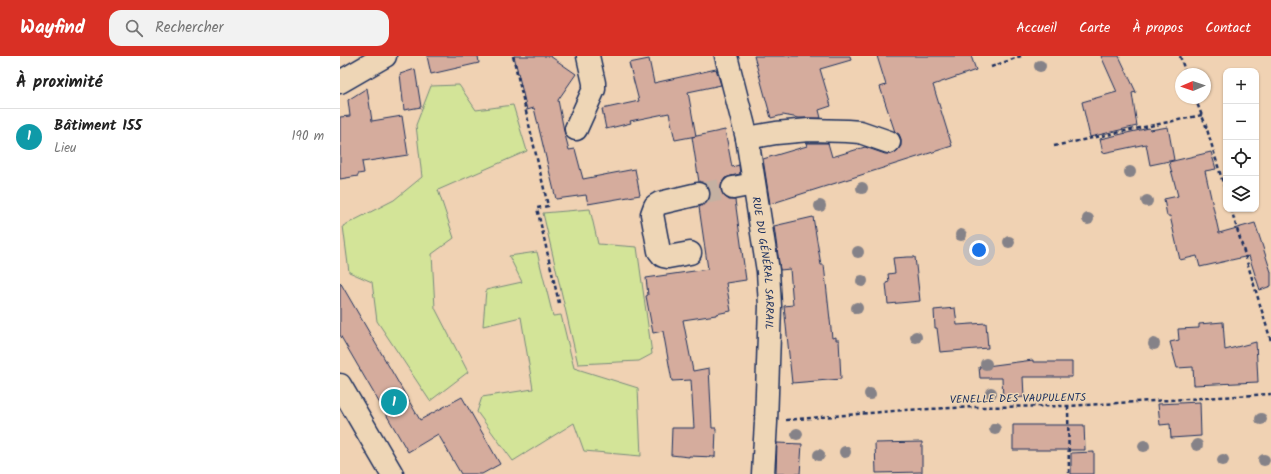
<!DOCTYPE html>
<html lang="fr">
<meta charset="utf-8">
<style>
:root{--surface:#fff;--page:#f2f2f2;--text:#222;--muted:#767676;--line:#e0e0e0;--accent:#d93025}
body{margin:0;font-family:Kalam,sans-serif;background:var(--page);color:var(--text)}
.controls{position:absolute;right:12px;top:12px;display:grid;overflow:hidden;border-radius:8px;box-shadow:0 1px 3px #0004}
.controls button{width:36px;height:36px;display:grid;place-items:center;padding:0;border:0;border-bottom:1px solid var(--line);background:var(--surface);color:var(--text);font:20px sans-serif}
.compass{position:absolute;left:835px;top:12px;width:36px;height:36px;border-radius:50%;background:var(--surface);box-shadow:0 1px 3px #0004;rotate:268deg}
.you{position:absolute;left:639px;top:194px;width:14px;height:14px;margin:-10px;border:3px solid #fff;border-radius:50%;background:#1a73e8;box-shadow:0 0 0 6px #1a73e833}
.badge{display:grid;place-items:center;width:26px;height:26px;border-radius:50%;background:var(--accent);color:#fff;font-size:13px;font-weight:700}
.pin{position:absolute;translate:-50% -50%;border:2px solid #fff;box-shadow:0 1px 4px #0006}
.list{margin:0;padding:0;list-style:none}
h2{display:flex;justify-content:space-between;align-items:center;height:52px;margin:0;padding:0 16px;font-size:17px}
h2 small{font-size:13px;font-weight:400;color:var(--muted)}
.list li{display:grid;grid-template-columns:26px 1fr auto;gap:12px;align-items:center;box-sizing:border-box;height:56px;padding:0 16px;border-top:1px solid var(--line)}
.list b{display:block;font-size:15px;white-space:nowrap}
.list p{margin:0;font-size:13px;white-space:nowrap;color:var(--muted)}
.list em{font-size:13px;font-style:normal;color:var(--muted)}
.icon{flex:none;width:22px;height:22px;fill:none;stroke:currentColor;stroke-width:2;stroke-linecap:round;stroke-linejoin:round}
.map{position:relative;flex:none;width:931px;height:418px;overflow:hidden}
header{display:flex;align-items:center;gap:24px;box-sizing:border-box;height:56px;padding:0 20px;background:var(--accent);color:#fff}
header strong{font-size:19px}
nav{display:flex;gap:22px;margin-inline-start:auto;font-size:14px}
.search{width:280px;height:36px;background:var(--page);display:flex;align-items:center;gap:10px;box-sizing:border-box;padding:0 14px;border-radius:12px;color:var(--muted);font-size:15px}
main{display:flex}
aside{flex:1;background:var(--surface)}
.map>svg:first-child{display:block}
</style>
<header>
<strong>Wayfind</strong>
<div class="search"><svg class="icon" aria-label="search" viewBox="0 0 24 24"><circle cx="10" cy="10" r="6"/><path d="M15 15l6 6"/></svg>Rechercher</div>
<nav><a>Accueil</a><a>Carte</a><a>À propos</a><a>Contact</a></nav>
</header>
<main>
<aside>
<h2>À proximité<small></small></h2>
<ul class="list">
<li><span class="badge" style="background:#0f9aa8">1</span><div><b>Bâtiment 155</b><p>Lieu</p></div><em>190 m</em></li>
</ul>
</aside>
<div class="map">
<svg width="931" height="418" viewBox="0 0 931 418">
<rect width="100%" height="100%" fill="#f0d2b3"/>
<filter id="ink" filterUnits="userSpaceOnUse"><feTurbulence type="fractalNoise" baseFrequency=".025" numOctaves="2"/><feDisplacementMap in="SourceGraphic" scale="8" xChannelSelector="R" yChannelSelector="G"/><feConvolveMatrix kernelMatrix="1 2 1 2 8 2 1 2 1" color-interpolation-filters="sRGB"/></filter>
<g filter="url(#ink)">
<path fill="#d3e498" stroke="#778a7b" d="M119 29 136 54 173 49 187 95 98 134 114 182 92 198 95 252 128 316 90 345 37 265 32 226 9 216 3 170 54 144 82 121 76 69 91 30Z
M250 153 258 188 297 191 312 298 299 305 238 308 203 157Z
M197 196 213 260 221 259 234 312 298 332 301 400 244 395 234 367 173 405 137 356 142 341 193 333 181 261 143 270 146 234 182 226 169 200Z"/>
<path fill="#d5ac9d" stroke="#1b2f5e" d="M87 0H138L139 7 91 18Z
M174 0H210L236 18 218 44 224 75 229 94 235 93 243 123 295 113 300 139 248 148 246 139 216 143 194 52 187 54Z
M414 0H510L511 4 480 13 491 50 479 54 481 62H459L443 59 431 62Z
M537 0H631L636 14 593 29 612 90 430 148 423 103 467 90 466 87H488L492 101 525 91 545 98H552L557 95 561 90V83L559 78 555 76 540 31 546 29Z
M761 0H779L796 36 792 37 797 70 750 81 742 46 777 36Z
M309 3 314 27 376 13 381 29 348 36 356 80 335 84 329 57 290 65 291 67 266 73 262 53 299 45 289 7Z
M75 13 81 51 64 54 60 18Z
M27 32 32 65 62 60 68 99 22 106 24 117 18 118V120L0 123V61L10 60 8 44Z
M828 71 834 104 810 109 806 88 763 97 760 83 809 72 810 74Z
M385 74 392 111 399 109 400 118 391 120 385 122 381 128V134L384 140 389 144H395L406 224 386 227 391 255 376 258V259L343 264 353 315 369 312 372 372H376L375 401 349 400V401L331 399 332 372H354L351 324 332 325 323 275 313 277 306 240 308 239 306 222 368 213 359 151 367 147 370 141V136L367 129 362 126H359L352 81Z
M871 96 876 113 865 115 879 177 915 167 931 216V230L920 234 909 200 860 211 857 200 840 204 830 160H827L824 143 838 140 829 106Z
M473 161 481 209H484L492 282 496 281V284H499L501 323 452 327 444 250 453 249 450 213 440 214 434 170Z
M568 201H575L580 245 548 248 546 227 549 226 548 218 555 217 553 202Z
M0 226 80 364 122 341 160 408 142 418H121L98 378 68 396 0 279Z
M615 252 617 269 646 267 648 292 600 296 597 272H595L594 254Z
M883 266 885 294 916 286 918 326 854 329 853 311 837 312 830 286 839 284 838 273 859 272V268Z
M693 304V306H732V321H683L684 341 663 343 662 322H640L639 311Z
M860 346 861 380 831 382 830 368 820 369 818 348Z
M673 369H744L745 394H673Z
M582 386V416L536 417 535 387Z
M437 387 462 388 460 418H436Z
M754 396V418H731V397Z"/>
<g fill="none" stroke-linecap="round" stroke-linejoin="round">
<path stroke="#c5b1a2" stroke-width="22" stroke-dasharray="22 11" stroke-linecap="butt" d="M358 138 393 132"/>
<g stroke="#1b2f5e" stroke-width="25">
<g id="minor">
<path id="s1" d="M386 0 407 82 428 215 430 250 426 366 423 418"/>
<path d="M0 26 45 0"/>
<path d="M236 73 254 33V27L248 0"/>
<path d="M407 82 436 77 469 74 507 75 520 76 549 86"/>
<path d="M393 132 414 128"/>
<path d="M350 197 328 201 323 200 319 195 312 158 315 150 320 147 358 138"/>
<path d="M0 329 52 418"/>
</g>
</g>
<path stroke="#1b2f5e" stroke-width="2.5" stroke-dasharray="4 3" stroke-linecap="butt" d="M173 0 208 150 197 152 219 247
M840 0 846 18
M651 11 681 0
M855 42 866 70 886 137
M714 90 862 59
M891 153 931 285
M728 350 729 418
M446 364 565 354 636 351 728 350 931 338"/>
<use href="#minor" stroke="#eed6b6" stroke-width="22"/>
</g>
<g fill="#858288">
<circle cx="700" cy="10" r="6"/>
<circle cx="790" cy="116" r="6"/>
<circle cx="522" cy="132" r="6"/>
<circle cx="807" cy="145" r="6"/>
<circle cx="480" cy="150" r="6"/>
<circle cx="748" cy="163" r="6"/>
<circle cx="621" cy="179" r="6"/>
<circle cx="669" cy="186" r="6"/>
<circle cx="518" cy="196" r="6"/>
<circle cx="522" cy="225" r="6"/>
<circle cx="517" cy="252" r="6"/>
<circle cx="576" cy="281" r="6"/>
<circle cx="814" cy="288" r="6"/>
<circle cx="646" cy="308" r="6"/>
<circle cx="651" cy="337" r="6"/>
<circle cx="530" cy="338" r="6"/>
<circle cx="921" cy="363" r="6"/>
<circle cx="655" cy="373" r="6"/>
<circle cx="457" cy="378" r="6"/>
<circle cx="857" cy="389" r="6"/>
<circle cx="804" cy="390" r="6"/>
<circle cx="505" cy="396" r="6"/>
<circle cx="479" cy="399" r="6"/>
<circle cx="883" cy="404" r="6"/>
<circle cx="924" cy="404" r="6"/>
</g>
</g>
<g text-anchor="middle" stroke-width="3" stroke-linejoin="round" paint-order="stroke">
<g font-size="11" fill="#1b2f5e" stroke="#eed6b6">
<text dy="4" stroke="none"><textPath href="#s1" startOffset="211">RUE DU GÉNÉRAL SARRAIL</textPath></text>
<text transform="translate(678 342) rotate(-1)" y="4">VENELLE DES VAUPULENTS</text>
</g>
</g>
</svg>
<div class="controls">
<button>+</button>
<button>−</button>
<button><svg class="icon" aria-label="locate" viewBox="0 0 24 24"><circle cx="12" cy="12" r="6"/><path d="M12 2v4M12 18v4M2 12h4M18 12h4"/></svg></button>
<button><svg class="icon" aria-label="layers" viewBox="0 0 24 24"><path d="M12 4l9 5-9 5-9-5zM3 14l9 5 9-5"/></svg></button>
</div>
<svg class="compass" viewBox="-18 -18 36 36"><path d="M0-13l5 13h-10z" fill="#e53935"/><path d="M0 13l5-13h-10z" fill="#767676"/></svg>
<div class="you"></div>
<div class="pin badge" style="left:54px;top:346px;background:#0f9aa8">1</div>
</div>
</main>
